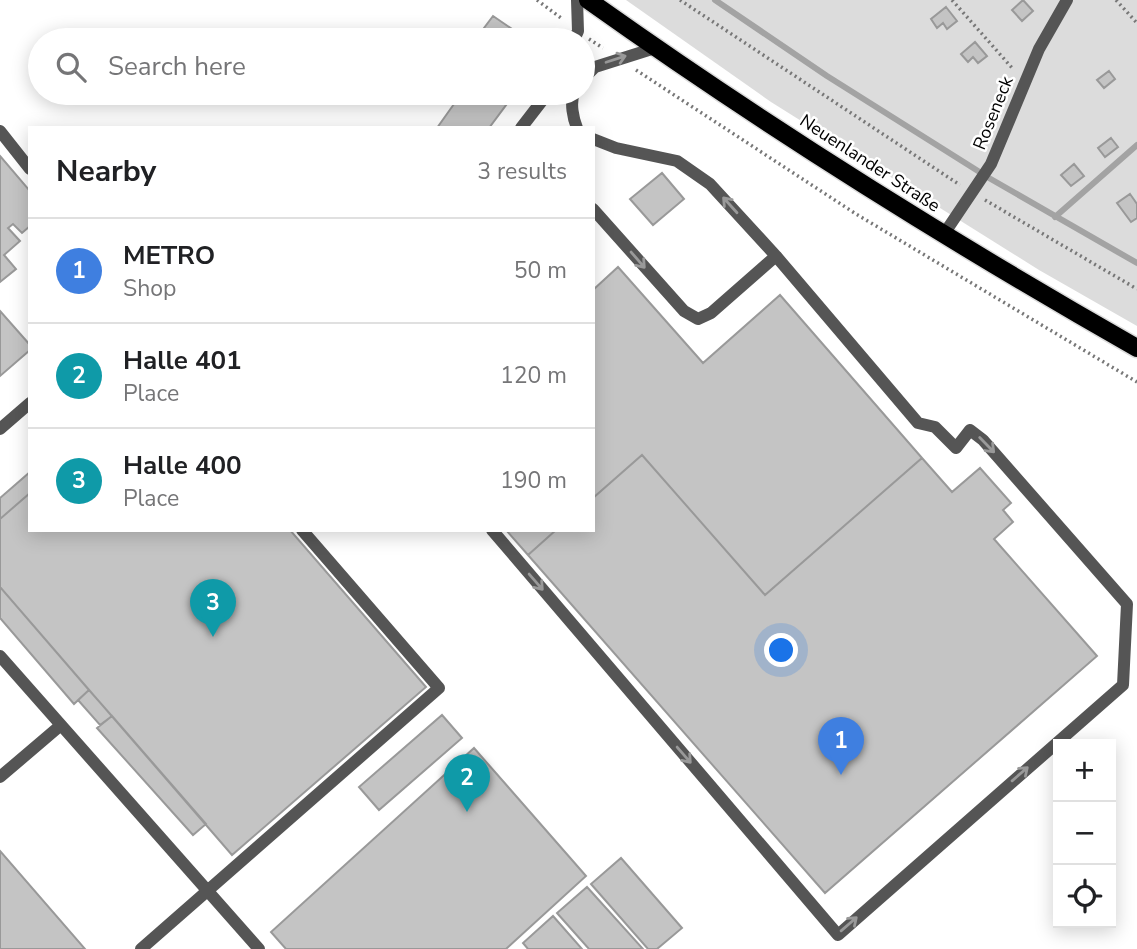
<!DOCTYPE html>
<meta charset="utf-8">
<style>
:root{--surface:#fff;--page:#f2f2f2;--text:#202124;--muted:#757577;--line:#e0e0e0;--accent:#1a73e8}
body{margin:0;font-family:"Nunito Sans",sans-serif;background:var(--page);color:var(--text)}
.controls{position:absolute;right:21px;bottom:21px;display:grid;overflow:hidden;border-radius:0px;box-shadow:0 4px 18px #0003}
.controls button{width:63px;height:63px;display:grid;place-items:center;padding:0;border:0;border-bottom:2px solid var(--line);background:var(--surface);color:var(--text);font:35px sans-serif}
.you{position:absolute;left:782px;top:651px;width:24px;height:24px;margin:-18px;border:5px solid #fff;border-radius:50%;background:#1a73e8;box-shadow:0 0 0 10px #1a73e833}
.badge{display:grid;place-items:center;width:46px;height:46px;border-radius:50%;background:var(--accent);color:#fff;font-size:23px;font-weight:700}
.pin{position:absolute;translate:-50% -58px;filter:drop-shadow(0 2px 4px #0008)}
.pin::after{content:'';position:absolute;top:37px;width:24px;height:21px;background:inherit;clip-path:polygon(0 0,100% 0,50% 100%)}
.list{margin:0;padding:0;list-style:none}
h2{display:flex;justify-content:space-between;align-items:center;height:91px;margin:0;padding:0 28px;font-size:30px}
h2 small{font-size:23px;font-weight:400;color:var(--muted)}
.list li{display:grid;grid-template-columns:46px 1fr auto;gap:21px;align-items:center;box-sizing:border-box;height:105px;padding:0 28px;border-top:2px solid var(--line)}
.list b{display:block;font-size:26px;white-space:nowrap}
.list p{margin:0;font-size:23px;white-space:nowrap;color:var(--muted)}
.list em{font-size:23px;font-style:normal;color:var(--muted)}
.icon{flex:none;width:38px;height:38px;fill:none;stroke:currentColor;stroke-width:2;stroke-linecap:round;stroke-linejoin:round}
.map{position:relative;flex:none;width:1137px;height:949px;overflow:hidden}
.search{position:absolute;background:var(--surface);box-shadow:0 4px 18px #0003;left:28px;top:28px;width:567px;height:77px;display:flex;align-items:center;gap:18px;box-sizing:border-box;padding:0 24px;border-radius:38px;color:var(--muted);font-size:26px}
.panel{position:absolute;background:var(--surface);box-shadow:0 4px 18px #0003;left:28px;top:126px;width:567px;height:406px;border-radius:0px}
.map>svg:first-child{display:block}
</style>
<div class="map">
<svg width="1137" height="949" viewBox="0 0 1137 949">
<rect width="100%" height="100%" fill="#fff"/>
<path fill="#dcdcdc" d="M626 0H1137V326L1039 270 771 102Z"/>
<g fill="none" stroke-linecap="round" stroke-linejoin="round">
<path stroke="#a3a3a3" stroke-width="6" d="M715 0 827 76 978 171
M989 178 1137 263
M1055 217 1137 145"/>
</g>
<path fill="#c4c4c4" stroke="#999" stroke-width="2" d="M1023 0 1033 11 1022 21 1012 10Z
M946 7 957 21 947 29 943 23 937 28 931 19Z
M493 16 528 40H475Z
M975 42 987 56 978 63 973 57 968 62 961 54Z
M1109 71 1115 79 1104 88 1097 80Z
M442 93H515L489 128H437L454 104Z
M1111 138 1118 147 1105 157 1098 148Z
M0 156 30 191V226L22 233 13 224 8 228 20 241 4 255 16 269 0 282Z
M1074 164 1084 176 1071 186 1061 175Z
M662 173 684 199 653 225 630 199Z
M1130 194 1137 204V218L1131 222 1117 203Z
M618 267 703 363 780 295 922 458 765 595 642 455 593 498V290Z
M0 311 30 345V350L0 376Z
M642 455 765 595 922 458 952 492 980 468 1011 503 1003 510 1013 522 994 539 1097 656 825 893 528 555 556 530H593V498Z
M30 472V493L0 519V498Z
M30 493V530H290L426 687 232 855 0 587V519Z
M506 530H556L528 555Z
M0 587 89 690 74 704 0 618Z
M89 690 112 716 100 725 78 700Z
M442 715 462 738 379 810 359 787Z
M112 716 206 824 193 835 97 728Z
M474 748 586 876 506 949H286L271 932Z
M0 851 85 949H0Z
M621 858 682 928 657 949H648L591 884Z
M587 887 643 949H589L557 913Z
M553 916 582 949H528L523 943Z"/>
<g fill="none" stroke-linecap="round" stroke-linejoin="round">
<g stroke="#dbdbdb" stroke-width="21">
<path id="primary" d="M588 0C765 126 949 241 1137 348"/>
</g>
<path stroke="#777" stroke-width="3.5" stroke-dasharray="2 3.5" stroke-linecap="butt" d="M537 0 561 18
M680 0 960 185
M952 0 1013 69
M1116 0 1137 23
M589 39 603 48
M636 70 856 214 1137 382
M985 200 1137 289"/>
<path stroke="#555" stroke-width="12" d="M574 40 578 31 577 0
M583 79 595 67 655 48
M574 93C570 103 573 118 577 128
M521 128 548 93
M0 131 30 169
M593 209 684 311 698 319 711 313 776 256
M944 234 991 164 1039 49 1067 0
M0 429 30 403
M492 530 838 935 1123 685 1127 604 983 440 970 430 956 448 935 427 918 423 776 256 710 184 677 161 616 148 593 139
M0 656 259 949
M0 777 61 725
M141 949 439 688 302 530"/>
<use href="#primary" stroke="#000" stroke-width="18"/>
</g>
<defs><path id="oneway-shaft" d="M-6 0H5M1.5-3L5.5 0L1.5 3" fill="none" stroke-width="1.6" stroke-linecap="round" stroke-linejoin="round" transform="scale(1.75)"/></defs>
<g stroke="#999">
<use href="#oneway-shaft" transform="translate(616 59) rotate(-18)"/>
<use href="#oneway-shaft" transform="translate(730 205) rotate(-132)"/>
<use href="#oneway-shaft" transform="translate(638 260) rotate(49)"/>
<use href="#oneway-shaft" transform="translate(987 445) rotate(46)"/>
<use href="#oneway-shaft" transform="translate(536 582) rotate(49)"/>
<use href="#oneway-shaft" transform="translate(684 755) rotate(49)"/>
<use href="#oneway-shaft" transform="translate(1020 774) rotate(-41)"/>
<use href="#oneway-shaft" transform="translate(849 924) rotate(-41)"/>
</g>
<g text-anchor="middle" stroke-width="5" stroke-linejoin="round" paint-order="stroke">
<g font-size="18" fill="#000" stroke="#fff">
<text transform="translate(993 113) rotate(-68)" y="6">Roseneck</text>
<text transform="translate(870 163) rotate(33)" y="6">Neuenlander Straße</text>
</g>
</g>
</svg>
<div class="controls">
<button>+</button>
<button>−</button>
<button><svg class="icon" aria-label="locate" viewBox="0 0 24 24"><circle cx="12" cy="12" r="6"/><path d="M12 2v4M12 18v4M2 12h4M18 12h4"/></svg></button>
</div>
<div class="you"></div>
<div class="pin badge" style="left:841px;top:775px;background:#3f7fe0">1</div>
<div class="pin badge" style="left:467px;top:812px;background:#0f9aa8">2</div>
<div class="pin badge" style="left:213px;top:637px;background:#0f9aa8">3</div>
<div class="search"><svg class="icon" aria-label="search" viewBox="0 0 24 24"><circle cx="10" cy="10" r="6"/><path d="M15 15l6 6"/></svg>Search here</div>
<section class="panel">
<h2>Nearby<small>3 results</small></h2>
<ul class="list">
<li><span class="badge" style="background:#3f7fe0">1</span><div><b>METRO</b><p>Shop</p></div><em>50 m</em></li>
<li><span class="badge" style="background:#0f9aa8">2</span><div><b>Halle 401</b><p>Place</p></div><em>120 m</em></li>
<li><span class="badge" style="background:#0f9aa8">3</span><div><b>Halle 400</b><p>Place</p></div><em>190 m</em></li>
</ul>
</section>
</div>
